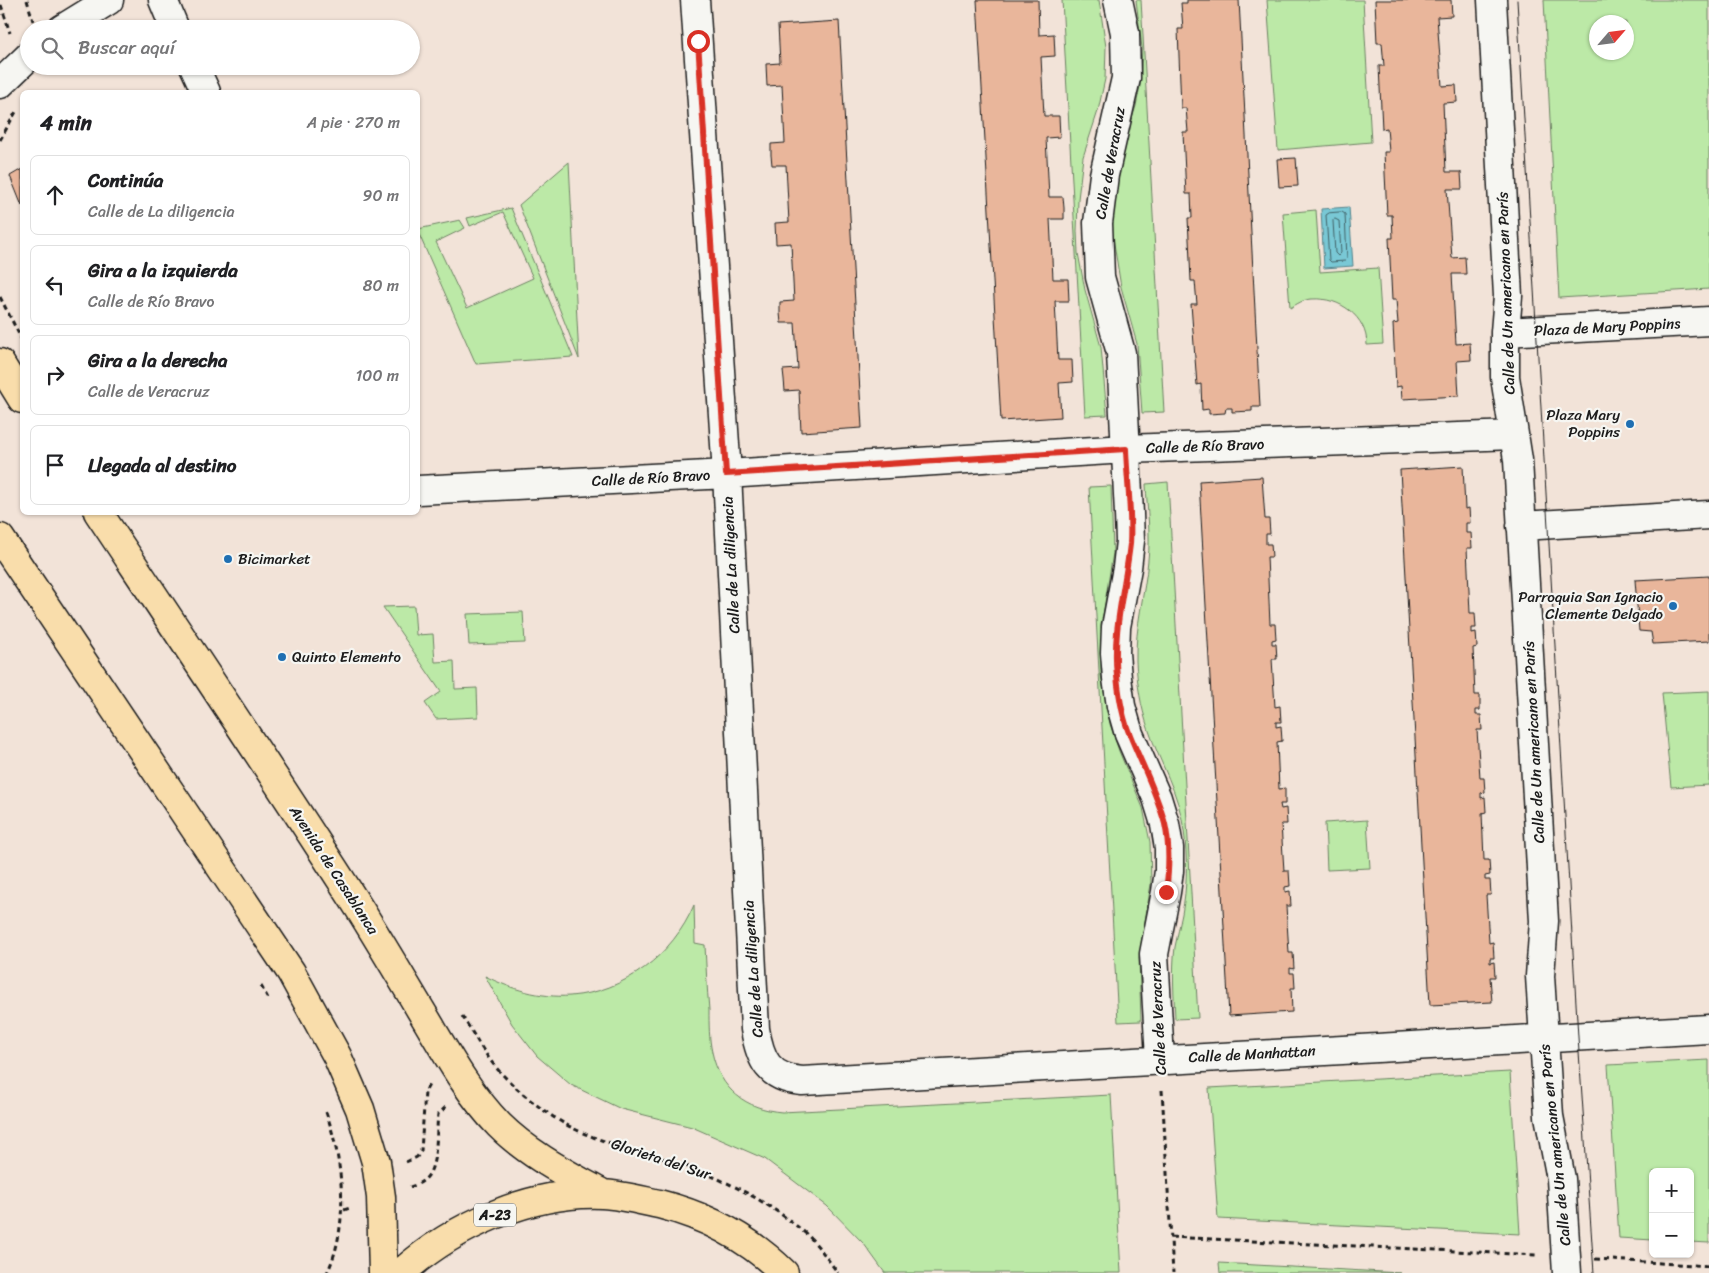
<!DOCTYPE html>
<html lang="es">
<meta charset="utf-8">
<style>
:root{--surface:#fff;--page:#f2f2f2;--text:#202124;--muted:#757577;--line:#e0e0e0}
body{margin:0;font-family:Sriracha,sans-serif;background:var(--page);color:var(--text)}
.controls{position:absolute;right:15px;bottom:15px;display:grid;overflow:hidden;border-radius:8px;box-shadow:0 1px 4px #0004}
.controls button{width:45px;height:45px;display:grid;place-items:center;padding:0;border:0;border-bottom:1px solid var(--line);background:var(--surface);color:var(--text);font:25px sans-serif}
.compass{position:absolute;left:1589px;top:15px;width:45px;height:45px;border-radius:50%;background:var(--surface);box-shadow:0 1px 4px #0004;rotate:62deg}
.stop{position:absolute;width:15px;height:15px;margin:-11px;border:4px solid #d93025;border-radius:50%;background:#fff}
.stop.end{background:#d93025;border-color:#fff;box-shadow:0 1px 5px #0008}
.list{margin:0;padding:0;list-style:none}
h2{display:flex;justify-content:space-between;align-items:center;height:65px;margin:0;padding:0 20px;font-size:21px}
h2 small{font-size:16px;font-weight:400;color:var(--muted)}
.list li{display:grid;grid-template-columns:32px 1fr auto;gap:15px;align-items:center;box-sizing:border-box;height:80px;margin:0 10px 10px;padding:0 10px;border:1px solid var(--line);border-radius:8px}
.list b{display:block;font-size:19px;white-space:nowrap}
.list p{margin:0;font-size:16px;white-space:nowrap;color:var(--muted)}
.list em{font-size:16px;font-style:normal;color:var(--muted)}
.icon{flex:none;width:28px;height:28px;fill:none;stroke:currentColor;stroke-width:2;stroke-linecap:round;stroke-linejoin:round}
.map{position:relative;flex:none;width:1709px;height:1273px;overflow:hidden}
.search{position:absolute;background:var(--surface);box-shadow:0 1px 4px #0004;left:20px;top:20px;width:400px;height:55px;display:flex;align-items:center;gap:12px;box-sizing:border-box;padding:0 18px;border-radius:28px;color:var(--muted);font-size:19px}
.panel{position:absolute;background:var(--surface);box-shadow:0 1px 4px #0004;left:20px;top:90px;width:400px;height:425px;border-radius:8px}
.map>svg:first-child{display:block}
</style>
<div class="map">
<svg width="1709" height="1273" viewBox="0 0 1709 1273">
<rect width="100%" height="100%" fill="#f2e3d8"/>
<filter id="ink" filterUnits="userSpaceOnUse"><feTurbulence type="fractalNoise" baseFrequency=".02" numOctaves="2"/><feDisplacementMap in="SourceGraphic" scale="10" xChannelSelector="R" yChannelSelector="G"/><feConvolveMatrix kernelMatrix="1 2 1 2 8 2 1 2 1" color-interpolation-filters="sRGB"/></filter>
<g filter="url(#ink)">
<path fill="#bce9a7" stroke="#6c8262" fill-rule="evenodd" d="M1062 0H1099L1106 47 1105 79 1098 111 1083 157 1078 199 1077 231 1078 253 1085 290 1101 347 1107 415 1085 416Z
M1136 0H1141L1164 412 1142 413 1137 344 1121 287 1112 231 1113 196 1123 147 1136 106 1140 86 1142 48Z
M1267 0H1363L1371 142 1278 150Z
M1544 0H1709V289L1559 298ZM1596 22H1626V52H1596Z
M569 162 579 359 519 205Z
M511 208 573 357 476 364 418 232V229L460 220 465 228 436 242 467 308 533 278 503 212 470 226 467 218Z
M1316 210 1320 272 1378 268 1383 344 1367 345C1367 317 1340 297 1312 299 1304 299 1297 304 1290 308L1283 213Z
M1168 482 1198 1018 1175 1019C1174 995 1172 971 1175 947 1177 936 1180 925 1182 914 1187 887 1188 859 1184 831 1179 792 1160 764 1148 728 1141 707 1137 684 1136 661 1135 626 1145 594 1148 560 1151 535 1147 509 1146 484Z
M1111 486 1113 553 1102 621 1101 675 1110 724 1119 751 1143 808 1150 842 1151 884 1139 958 1141 1021 1118 1022 1089 487Z
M414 606 416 635 433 634 435 662 454 661 455 689 477 688 478 717 436 719 425 703 441 692 383 607Z
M523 612 525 643 469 645 467 614Z
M1709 691V785L1671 787 1662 693Z
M1367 820 1370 868 1327 870 1325 823Z
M694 905 695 943 705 945C706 966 707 988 709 1010 709 1024 709 1039 712 1052 720 1090 746 1109 782 1112L1111 1095 1121 1273H885L864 1244 827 1206 765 1159 692 1127 621 1109 571 1085 537 1056 512 1024 485 976C511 989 540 998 570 996 624 992 673 955 694 905Z
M1709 1060V1243L1690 1242V1172H1653V1240L1619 1238 1608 1065Z
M1510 1072 1520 1234 1218 1219 1209 1088Z
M1219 1263 1401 1273H1220Z"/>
<path fill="#79c8d5" stroke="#54838b" d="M1349 207 1353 266 1324 268 1321 209Z"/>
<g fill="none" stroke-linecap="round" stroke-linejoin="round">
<path stroke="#416166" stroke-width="1" d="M1342 212 1345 214 1347 259 1345 261 1331 262 1329 260 1326 215 1329 213Z
M1335 219 1339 221 1341 253 1338 256 1335 253 1333 221Z"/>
</g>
<path fill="#e9b69b" stroke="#1c1c1c" d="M977 0H1038L1039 35 1054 34 1055 56 1041 57 1044 116H1059L1060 137 1046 138 1049 197H1063L1064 208V219H1050L1053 279H1068L1069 301H1055L1058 360H1072L1073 382 1059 383 1061 417 1001 421Z
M1187 0H1239L1260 407H1252V411L1232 412V408H1226L1225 413 1209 414V409L1202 410 1201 384 1197 385 1191 304H1197L1195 281H1191L1188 218H1192L1191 194H1186L1183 132H1188L1186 108H1181L1178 29H1183L1181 3H1187Z
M1375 0H1451L1452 16 1437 17 1442 86 1456 85 1457 102 1443 103 1446 172H1461L1462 189H1447L1452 258 1465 257 1466 274H1452L1456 344 1470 343 1471 360 1457 361 1459 396 1402 399 1401 386 1396 387 1393 324 1398 323 1396 300H1392L1389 238H1393L1392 215H1387L1384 152H1389L1387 128 1382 129 1379 66H1384L1382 43H1377Z
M839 21 862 428 801 432 799 390 785 391 784 379 783 370 798 369 795 323H781L780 313V302L794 301 791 243 776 244 775 223 789 222 786 165H772L771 155V144L785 143 782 85 767 86 766 64 780 63 778 25Z
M1296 158 1298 186 1279 187 1277 159Z
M22 169V206L10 176Z
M1463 466 1465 509 1469 508 1470 523H1466V533H1471L1472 548H1467L1470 613H1475L1476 628H1472V633L1476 632 1477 647 1473 648 1475 695H1480V710H1476V715H1481L1482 730H1477L1480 778H1484L1485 792 1481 793V798L1485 797 1486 812 1482 813 1484 860H1489L1490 875 1485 876V880H1490L1491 895H1486L1489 943 1493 942 1494 958H1490V963L1494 962 1495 977H1490L1492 1002 1430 1005 1400 470Z
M1262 477 1265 519H1269L1270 534H1266V544H1271L1272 557H1267L1270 624H1275L1276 639 1272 640V644H1276L1277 659H1272L1275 707 1280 706 1281 722H1276V727L1281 726 1282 741 1277 742 1279 789 1285 788V804H1280L1281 809 1286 808 1287 824H1281L1284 871H1289L1290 886 1285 887V892L1290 891 1291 906H1286L1289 953H1293L1294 969 1290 968V973H1294L1295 988H1291L1292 1012 1229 1016 1199 481Z
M1709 576V641L1653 644 1651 632 1639 631 1635 580Z"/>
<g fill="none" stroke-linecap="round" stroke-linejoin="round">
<g stroke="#1c1c1c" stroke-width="31">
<path id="minor" d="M163 0 175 29
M695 0 727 474 755 1029C760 1059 768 1078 802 1081L1709 1029
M1118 0 1125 33 1126 78 1104 175 1098 223 1100 277 1121 353 1129 514 1130 541 1127 568 1116 627 1115 653 1117 678 1121 706 1129 734 1157 798 1165 824 1169 848V871L1166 892 1154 954 1160 1059
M1492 0 1508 296 1505 332V377L1518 460 1544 921 1540 976 1549 1116 1561 1179 1567 1273
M62 29 109 0
M194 66 206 92
M0 84 29 56
M1505 332 1709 321
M418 490 727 474 1126 449 1514 435
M1521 526 1709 515"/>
</g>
<g stroke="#1c1c1c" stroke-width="31">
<path id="major" d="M0 363 22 399
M98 512C186 644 274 775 359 908 382 945 404 982 426 1019 448 1056 469 1094 499 1125 528 1154 567 1174 603 1194
M0 538 291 972 337 1056 360 1109 376 1162 381 1197 383 1273
M401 1273C453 1226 531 1191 602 1194 621 1195 640 1200 659 1204 706 1216 749 1238 784 1273"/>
</g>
<path stroke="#1c1c1c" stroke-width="3" stroke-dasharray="5 4" stroke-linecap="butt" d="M27 0 33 21
M1 5 10 33
M0 140 17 110
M0 297 22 340
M261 986 269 1000
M462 1016C474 1034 485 1056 500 1072 519 1092 541 1110 565 1124 597 1142 633 1149 668 1160 718 1176 764 1198 804 1232 817 1243 828 1260 838 1273
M1162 1090 1173 1273
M326 1112C343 1161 350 1225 327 1273
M406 1162 417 1157 421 1151 425 1092 430 1083
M410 1187C416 1185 423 1182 427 1177 438 1164 436 1131 438 1114L446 1107
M344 1210 350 1208
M1171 1237 1536 1255
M1595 1259 1709 1266"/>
<use href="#minor" stroke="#f6f6f2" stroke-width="28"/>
<use href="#major" stroke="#f9ddab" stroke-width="28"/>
<path stroke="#1c1c1c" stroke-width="1" d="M1517 0 1578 1037 1594 1273"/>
</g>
</g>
<g fill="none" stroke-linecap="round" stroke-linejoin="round" filter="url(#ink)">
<path stroke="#d93025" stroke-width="6" d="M698 41 726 474 1126 449C1127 480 1132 513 1130 544 1125 589 1112 631 1117 676 1119 696 1122 717 1130 735 1142 765 1157 793 1165 824 1170 846 1169 869 1166 892"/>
</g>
<g fill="#1f6fb2" stroke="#f6f6f2" stroke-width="2">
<circle cx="1630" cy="424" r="5"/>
<circle cx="228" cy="559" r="5"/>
<circle cx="1673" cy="606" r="5"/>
<circle cx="282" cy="657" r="5"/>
</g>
<g text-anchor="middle" stroke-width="4.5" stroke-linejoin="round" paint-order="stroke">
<rect fill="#f6f6f2" stroke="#5d5d5c" stroke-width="1" x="474" y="1203.5" width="42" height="23" rx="4"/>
<g font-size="14" font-weight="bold" fill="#1c1c1c">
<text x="495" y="1220">A-23</text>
</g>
<g font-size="15" fill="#1c1c1c" stroke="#f6f6f2">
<text transform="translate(1110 163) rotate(-80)" y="5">Calle de Veracruz</text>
<text transform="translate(1506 293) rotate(-92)" y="5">Calle de Un americano en París</text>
<text transform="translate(1607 327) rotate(-3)" y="5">Plaza de Mary Poppins</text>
<text transform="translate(1205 446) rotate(-2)" y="5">Calle de Río Bravo</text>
<text transform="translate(651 478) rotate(-3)" y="5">Calle de Río Bravo</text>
<text transform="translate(731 565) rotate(-93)" y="5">Calle de La diligencia</text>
<text transform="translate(1534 742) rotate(-93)" y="5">Calle de Un americano en París</text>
<text transform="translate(334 870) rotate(57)" y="5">Avenida de Casablanca</text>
<text transform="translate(753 969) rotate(-94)" y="5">Calle de La diligencia</text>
<text transform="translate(1158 1018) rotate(-93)" y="5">Calle de Veracruz</text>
<text transform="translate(1252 1054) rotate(-3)" y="5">Calle de Manhattan</text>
<text transform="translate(1555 1145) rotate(-96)" y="5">Calle de Un americano en París</text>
<text transform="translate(661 1159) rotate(18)" y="5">Glorieta del Sur</text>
</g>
<g font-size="15" fill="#1c1c1c" stroke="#f6f6f2" text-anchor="end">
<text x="1620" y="420">Plaza Mary<tspan x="1620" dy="17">Poppins</tspan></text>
<text x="238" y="564" text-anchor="start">Bicimarket</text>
<text x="1663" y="602">Parroquia San Ignacio<tspan x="1663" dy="17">Clemente Delgado</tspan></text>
<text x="292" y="662" text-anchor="start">Quinto Elemento</text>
</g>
</g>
</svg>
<div class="controls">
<button>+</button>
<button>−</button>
</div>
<svg class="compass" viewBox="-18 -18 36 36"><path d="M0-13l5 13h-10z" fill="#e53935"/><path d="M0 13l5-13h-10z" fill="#757577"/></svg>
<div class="stop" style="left:698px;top:41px"></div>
<div class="stop end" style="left:1166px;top:892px"></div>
<div class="search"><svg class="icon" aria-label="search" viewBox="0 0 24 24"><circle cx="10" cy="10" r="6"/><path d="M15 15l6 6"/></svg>Buscar aquí</div>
<section class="panel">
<h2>4 min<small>A pie · 270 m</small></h2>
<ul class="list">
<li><svg class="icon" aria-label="ahead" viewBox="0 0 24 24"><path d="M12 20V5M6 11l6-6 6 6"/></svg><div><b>Continúa</b><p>Calle de La diligencia</p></div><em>90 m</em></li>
<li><svg class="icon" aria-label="left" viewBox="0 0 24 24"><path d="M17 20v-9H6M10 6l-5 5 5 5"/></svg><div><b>Gira a la izquierda</b><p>Calle de Río Bravo</p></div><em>80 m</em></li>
<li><svg class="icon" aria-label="right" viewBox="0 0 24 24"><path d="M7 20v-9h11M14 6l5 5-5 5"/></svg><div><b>Gira a la derecha</b><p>Calle de Veracruz</p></div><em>100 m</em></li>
<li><svg class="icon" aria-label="arrive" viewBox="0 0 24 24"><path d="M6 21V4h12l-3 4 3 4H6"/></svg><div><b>Llegada al destino</b></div></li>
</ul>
</section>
</div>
